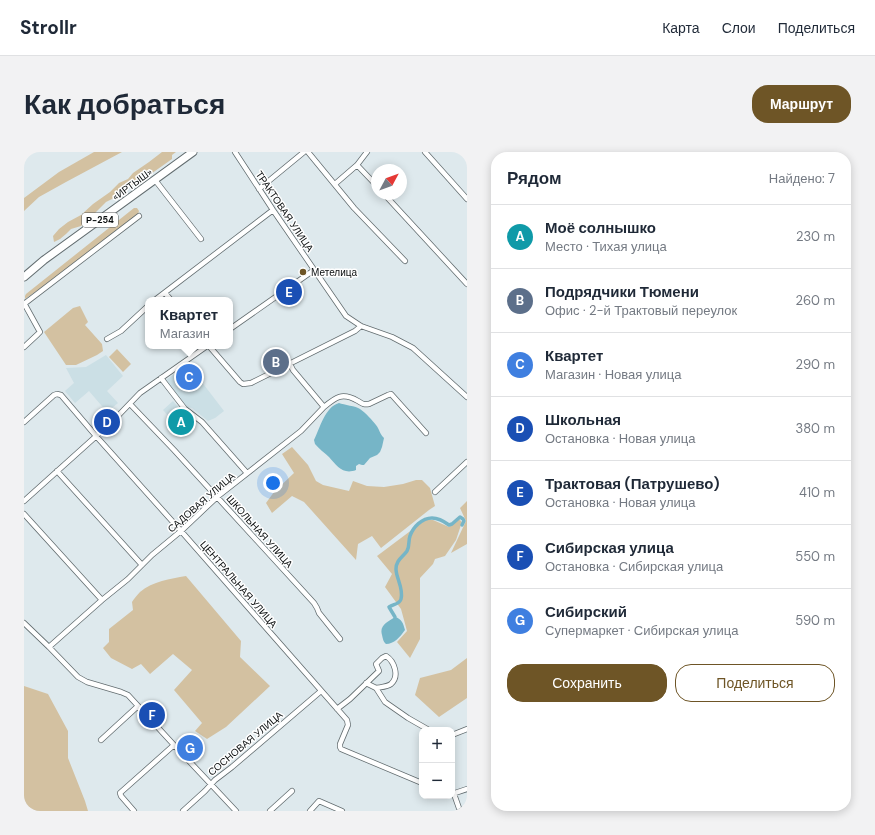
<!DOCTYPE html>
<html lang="ru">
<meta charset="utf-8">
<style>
:root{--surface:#fff;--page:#f2f2f3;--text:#1f2937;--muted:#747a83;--line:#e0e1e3;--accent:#6e5526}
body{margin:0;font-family:"DM Sans",sans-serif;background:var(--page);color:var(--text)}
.controls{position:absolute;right:12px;bottom:12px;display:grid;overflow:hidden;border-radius:8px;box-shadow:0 2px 10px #0003}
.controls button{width:36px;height:36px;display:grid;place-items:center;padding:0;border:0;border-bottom:1px solid var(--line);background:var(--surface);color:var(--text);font:20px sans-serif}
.compass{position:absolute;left:347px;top:12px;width:36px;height:36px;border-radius:50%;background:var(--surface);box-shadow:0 2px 10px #0003;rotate:49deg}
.you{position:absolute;left:249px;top:331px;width:14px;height:14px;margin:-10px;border:3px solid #fff;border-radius:50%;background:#1a73e8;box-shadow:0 0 0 6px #1a73e833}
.badge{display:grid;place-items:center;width:26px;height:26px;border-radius:50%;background:var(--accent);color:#fff;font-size:13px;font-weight:700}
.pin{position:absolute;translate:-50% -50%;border:2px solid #fff;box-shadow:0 1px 4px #0006}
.popup{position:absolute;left:121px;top:145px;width:88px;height:52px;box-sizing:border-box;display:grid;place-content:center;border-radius:8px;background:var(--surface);filter:drop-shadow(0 1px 3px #0005);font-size:13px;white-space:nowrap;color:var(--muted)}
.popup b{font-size:15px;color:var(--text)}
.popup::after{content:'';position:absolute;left:50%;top:100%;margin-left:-8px;border:8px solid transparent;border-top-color:var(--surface)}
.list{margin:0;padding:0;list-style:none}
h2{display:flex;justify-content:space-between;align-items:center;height:52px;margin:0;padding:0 16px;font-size:17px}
h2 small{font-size:13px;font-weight:400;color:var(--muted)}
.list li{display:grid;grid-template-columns:26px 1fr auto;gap:12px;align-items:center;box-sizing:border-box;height:64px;padding:0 16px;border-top:1px solid var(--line)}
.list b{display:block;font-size:15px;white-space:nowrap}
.list p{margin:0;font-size:13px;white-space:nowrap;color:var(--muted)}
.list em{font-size:13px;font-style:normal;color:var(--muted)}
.actions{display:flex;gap:8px;padding:12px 16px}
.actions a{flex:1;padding:9px 0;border:1px solid var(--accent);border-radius:16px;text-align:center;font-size:14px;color:var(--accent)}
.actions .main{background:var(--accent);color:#fff}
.map{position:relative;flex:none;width:443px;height:659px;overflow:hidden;border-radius:16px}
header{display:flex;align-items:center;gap:24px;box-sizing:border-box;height:56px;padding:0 20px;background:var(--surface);border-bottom:1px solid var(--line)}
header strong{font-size:19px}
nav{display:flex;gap:22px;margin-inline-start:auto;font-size:14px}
.intro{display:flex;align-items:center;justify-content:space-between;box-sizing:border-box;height:96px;padding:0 24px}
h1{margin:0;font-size:28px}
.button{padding:10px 18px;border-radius:16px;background:var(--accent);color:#fff;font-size:14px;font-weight:700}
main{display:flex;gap:24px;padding:0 24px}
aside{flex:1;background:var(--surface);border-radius:16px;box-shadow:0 2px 10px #0003}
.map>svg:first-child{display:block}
</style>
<header>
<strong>Strollr</strong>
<nav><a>Карта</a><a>Слои</a><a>Поделиться</a></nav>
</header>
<div class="intro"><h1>Как добраться</h1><a class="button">Маршрут</a></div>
<main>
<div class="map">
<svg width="443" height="659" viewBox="0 0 443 659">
<rect width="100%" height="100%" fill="#dee9ed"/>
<path fill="#cbdfe5" d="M82 203 99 224 83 239 94 251 83 260 65 239 51 251 41 239 50 231 42 216 62 215Z
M164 212 200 259 191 266 184 269 168 256 163 255 142 228Z
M149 249 168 270 158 279 139 258Z"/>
<path fill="#d3c1a1" d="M70 0H98L42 30 15 45 0 59V46L35 20Z
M138 0H152L148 3V7L124 24 117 27 92 45 82 50 72 60 66 68 57 74 47 77 42 82 36 87 30 90 29 84 35 77 44 70 57 63 69 52 86 40 95 31 104 27 109 21 125 10Z
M110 56H113L115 59 114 62 37 122 1 147V144L2 142Z
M56 154 64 170 61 173 78 192 79 199 73 203 52 213H42L20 180 49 156Z
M93 197 107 212 99 220 85 205Z
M268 295 284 313 292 329 299 333 325 339 329 329 343 334 360 335 379 332 392 328H398L406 336 411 354 405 358 357 396 348 384 334 392 332 408 280 350 268 344 248 361 242 351 250 340 270 321 258 302Z
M443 349V392L427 401 442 369 436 356Z
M435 367 438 370 432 388 421 404 411 407 409 412 396 426V487L386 506 373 490 383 479 377 457 361 435 368 422 353 404 401 368H409L425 375Z
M162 424 217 489 216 505 246 534 202 575 183 587 171 579 178 571 150 538 168 518 149 502 126 522 117 512 108 517 87 506 79 496 85 490V477L109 458 108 450C110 447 113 443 116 440 129 429 146 427 162 424Z
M443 506V546L415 565 391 543 396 526 427 518Z
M0 534 24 542 44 579V606L61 649 64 659H0Z"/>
<path fill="#76b5c7" d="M315 251C320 253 332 254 336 257 342 261 348 268 352 273 356 278 355 281 360 286L358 295 356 300 353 303 346 306 340 313H338L335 312 332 314V318C319 323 313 314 305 305 301 301 295 297 291 292L290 288C296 276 301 255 315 251Z
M371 465C378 467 379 471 381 478 376 485 370 492 362 492 359 489 359 487 358 483 355 473 364 470 371 465Z"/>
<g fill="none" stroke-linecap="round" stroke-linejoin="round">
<path stroke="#76b5c7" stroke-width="3.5" d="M371 465 365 455C370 452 376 452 377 447 380 437 372 426 372 417 372 408 379 405 383 399 386 394 384 389 386 384 389 375 398 366 408 366 414 366 421 370 425 373L428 372 436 365 439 367 440 369 438 373"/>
<g stroke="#636d70" stroke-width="6">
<path id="minor" d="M211 0 249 58 322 164 337 174 368 185 389 196 443 245
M284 0 330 56 381 109
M401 0 443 47
M333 13 353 34
M131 28 177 87
M311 32 333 13 343 0
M235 37 280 0
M360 42 443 132
M141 141 147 148
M131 148 249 58
M0 151 16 180 14 182 0 195
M0 152 115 64
M206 177 290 118
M83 187 97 179 124 154
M185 194 216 230 219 232 227 231 331 179 337 174
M137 226 161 257 178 270 223 321
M106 252 150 298 290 451 293 456 295 461 316 487
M300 255C312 245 318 240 334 249 339 252 340 253 345 252L364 243 367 242 402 281
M0 270 30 243 33 242 37 243 72 284 157 379 323 568 324 573 316 592V595L317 597 398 631
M33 319 118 413
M411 340 443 310
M0 349 89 269 116 241 183 194
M0 362 78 448
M0 471 25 495 54 525 63 530 97 540 104 543 150 593 212 659
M25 495 78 448 104 427 128 403 157 379 193 345 277 279 300 255 269 218 266 212
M342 531 352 536 361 550 384 566 405 578
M313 557 326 547 355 519 352 512 358 506 362 504C370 509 376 524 367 532 363 535 357 535 352 536
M428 583 443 577
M77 588 114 554
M428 642 443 637
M430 642 436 659
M110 659 97 644 96 641 150 593
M159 659 181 639 191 628 208 615 297 539
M246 659 268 639
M286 659 295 649 318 659"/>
</g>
<g stroke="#636d70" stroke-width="9">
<path id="highway" d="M0 125 20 108 169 0"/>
</g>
<use href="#minor" stroke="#fff" stroke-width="4.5"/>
<use href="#highway" stroke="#fff" stroke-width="7"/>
</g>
<circle fill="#6e5526" stroke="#fff" stroke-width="1.5" cx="279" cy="120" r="4"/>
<g text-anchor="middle" stroke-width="3" stroke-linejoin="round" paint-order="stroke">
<rect fill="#fff" stroke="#545758" stroke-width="1" x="58" y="61" width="36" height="14" rx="3"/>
<g font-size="9" font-weight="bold" fill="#0b0f10">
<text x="76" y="71">Р-254</text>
</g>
<g font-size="10" fill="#0b0f10" stroke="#fff">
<text transform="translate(108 32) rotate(-36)" y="4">«ИРТЫШ»</text>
<text transform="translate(261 59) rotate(56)" y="4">ТРАКТОВАЯ УЛИЦА</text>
<text transform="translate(177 350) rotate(-41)" y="4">САДОВАЯ УЛИЦА</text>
<text transform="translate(236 379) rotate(48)" y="4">ШКОЛЬНАЯ УЛИЦА</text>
<text transform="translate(215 432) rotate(49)" y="4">ЦЕНТРАЛЬНАЯ УЛИЦА</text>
<text transform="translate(221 591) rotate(-40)" y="4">СОСНОВАЯ УЛИЦА</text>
</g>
<g font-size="10" fill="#0b0f10" stroke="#fff" text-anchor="start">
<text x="287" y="124">Метелица</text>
</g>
</g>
</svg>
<div class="controls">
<button>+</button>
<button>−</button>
</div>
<svg class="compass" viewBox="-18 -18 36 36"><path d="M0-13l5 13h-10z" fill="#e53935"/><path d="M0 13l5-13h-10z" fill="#747a83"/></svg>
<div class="you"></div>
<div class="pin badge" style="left:157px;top:270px;background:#0f9aa8">A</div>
<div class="pin badge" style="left:252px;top:210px;background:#5c6f8a">B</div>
<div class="pin badge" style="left:165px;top:225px;background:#3f7fe0">C</div>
<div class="popup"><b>Квартет</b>Магазин</div>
<div class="pin badge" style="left:83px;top:270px;background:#1a4fb4">D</div>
<div class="pin badge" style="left:265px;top:140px;background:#1a4fb4">E</div>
<div class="pin badge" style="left:128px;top:563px;background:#1a4fb4">F</div>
<div class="pin badge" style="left:166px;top:596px;background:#3f7fe0">G</div>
</div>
<aside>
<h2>Рядом<small>Найдено: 7</small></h2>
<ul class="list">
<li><span class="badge" style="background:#0f9aa8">A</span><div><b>Моё солнышко</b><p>Место · Тихая улица</p></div><em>230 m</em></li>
<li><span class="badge" style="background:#5c6f8a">B</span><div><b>Подрядчики Тюмени</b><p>Офис · 2-й Трактовый переулок</p></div><em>260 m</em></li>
<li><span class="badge" style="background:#3f7fe0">C</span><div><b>Квартет</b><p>Магазин · Новая улица</p></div><em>290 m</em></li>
<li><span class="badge" style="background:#1a4fb4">D</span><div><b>Школьная</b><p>Остановка · Новая улица</p></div><em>380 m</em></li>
<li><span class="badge" style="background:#1a4fb4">E</span><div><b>Трактовая (Патрушево)</b><p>Остановка · Новая улица</p></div><em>410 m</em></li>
<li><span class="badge" style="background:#1a4fb4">F</span><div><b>Сибирская улица</b><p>Остановка · Сибирская улица</p></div><em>550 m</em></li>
<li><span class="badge" style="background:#3f7fe0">G</span><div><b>Сибирский</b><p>Супермаркет · Сибирская улица</p></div><em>590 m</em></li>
</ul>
<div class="actions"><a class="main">Сохранить</a><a>Поделиться</a></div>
</aside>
</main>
